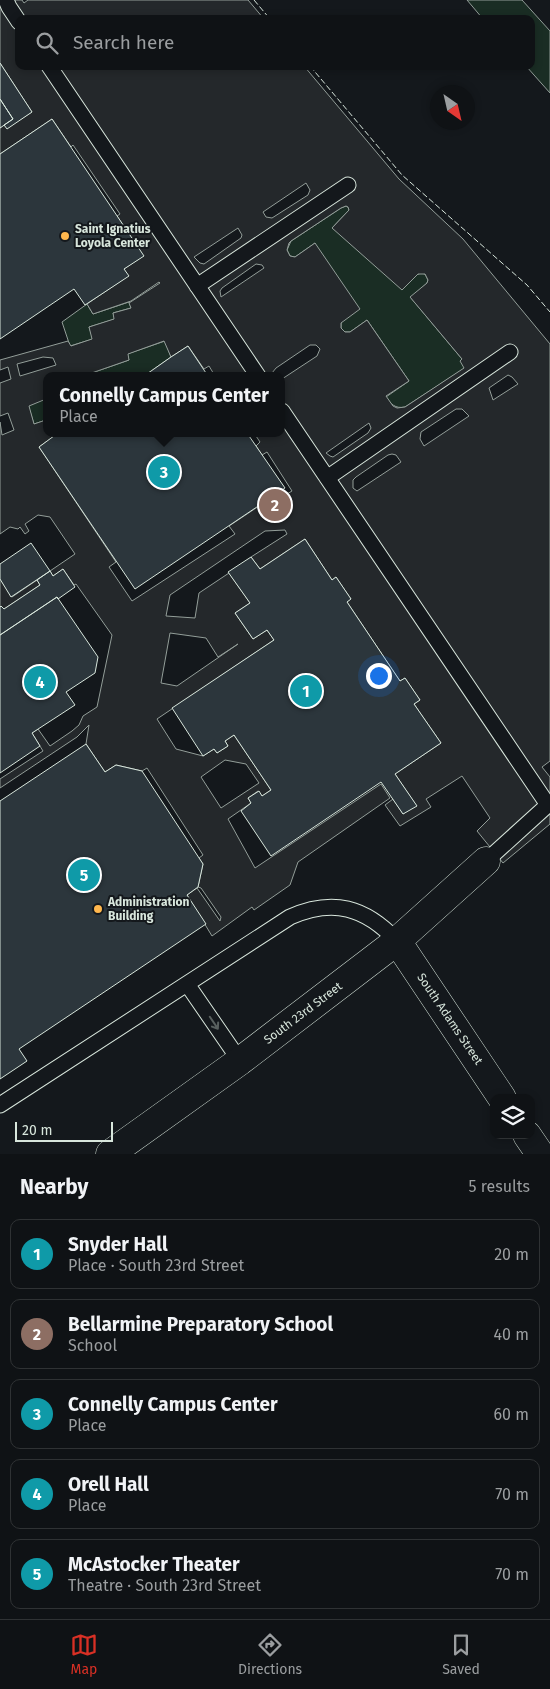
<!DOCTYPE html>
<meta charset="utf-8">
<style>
:root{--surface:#0f1215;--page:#1d2022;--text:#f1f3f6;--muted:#9b9ea0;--line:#2f3234;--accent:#d93025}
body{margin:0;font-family:"Fira Sans",sans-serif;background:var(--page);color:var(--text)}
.controls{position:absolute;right:15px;bottom:15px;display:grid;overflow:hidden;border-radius:10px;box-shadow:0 2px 8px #0003}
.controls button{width:45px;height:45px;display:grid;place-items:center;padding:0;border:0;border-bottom:1px solid var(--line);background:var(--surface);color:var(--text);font:25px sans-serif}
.compass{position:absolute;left:430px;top:85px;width:45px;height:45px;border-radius:50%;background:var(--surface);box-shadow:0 2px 8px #0003;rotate:146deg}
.scale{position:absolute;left:15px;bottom:12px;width:98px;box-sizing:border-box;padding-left:5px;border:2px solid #d8e6dc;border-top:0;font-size:14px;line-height:18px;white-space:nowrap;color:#d8e6dc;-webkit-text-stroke:4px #14181c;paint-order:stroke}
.you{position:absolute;left:378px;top:675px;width:18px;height:18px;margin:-12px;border:4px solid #fff;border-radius:50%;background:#1a73e8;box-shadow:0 0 0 8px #1a73e833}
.badge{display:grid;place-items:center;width:32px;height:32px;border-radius:50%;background:var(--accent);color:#fff;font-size:16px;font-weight:700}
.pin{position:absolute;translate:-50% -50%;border:2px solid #fff;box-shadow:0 1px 5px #0006}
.popup{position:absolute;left:43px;top:372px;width:242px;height:65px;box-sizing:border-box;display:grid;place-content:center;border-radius:10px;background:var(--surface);filter:drop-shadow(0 1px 4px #0005);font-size:16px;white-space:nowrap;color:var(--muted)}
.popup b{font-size:19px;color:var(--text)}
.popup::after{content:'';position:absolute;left:50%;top:100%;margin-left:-10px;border:10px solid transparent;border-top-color:var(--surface)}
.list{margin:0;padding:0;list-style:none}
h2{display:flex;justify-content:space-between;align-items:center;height:65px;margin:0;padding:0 20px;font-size:21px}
h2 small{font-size:16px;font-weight:400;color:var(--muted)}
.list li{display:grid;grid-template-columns:32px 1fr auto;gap:15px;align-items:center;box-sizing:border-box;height:70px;margin:0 10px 10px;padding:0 10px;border:1px solid var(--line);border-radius:10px}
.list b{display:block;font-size:19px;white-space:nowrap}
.list p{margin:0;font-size:16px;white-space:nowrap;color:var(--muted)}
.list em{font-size:16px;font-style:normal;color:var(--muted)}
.icon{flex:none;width:28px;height:28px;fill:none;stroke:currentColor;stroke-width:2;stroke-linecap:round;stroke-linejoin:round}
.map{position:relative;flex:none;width:550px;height:1154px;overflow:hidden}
.search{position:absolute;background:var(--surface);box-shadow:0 2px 8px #0003;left:15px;right:15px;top:15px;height:55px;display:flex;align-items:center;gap:12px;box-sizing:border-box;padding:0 18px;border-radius:10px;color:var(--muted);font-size:19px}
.sheet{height:465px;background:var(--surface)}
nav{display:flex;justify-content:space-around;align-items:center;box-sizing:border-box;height:70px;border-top:1px solid var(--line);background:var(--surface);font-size:14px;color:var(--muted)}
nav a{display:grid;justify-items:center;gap:2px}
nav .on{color:var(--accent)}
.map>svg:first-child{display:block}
</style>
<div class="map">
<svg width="550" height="1154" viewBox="0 0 550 1154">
<rect width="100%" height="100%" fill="#14181c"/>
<path fill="#1a2d24" stroke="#939e99" d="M467 0H522L550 31V93L526 66H531V19H483Z
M346 206 348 207 349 210 332 228 416 275 421 273 425 274 428 280 427 283 411 298 462 359 465 368 405 407C395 409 391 404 386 397L409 381 367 320 350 332H345L341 328V323L343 321 315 243 295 257 290 256 287 250 291 241 341 208Z
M129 302 131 308 113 313 115 319 89 327 93 339 70 346 62 322 87 304 93 314Z
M165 341 171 357 144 376H83L129 360 127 354Z
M46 399V420L34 424 28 405Z"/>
<path fill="#24282b" stroke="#939e99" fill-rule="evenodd" d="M0 0H22L24 3 28 0H248L264 19H19V66H304L399 179 463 239 550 344V761L542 767 550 777V824L503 863 477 831 490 818 462 776 426 799 431 807 400 826 385 805 393 799 403 814 416 805 395 774 441 743 414 704 420 700 405 678 400 681 347 602 351 599 336 577 332 580 305 539 260 569 251 557 287 534 285 530 265 531 170 595 166 616 195 618 199 593 229 573 250 603 235 613 253 639 267 630 274 640 157 719 176 749 203 756 214 749 217 753 228 746 225 741 234 735 271 790 262 796 258 791 248 798 251 803 228 819 255 868 381 784 390 798 298 862 290 885 254 910 252 907 212 936 187 895 197 888 220 921 221 917 201 888 198 887 203 864 199 858 203 855 147 768 142 771 116 765 105 772 86 744 89 725 77 737 0 788V779L43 751 32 733 38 729 50 746 72 731 79 725 83 716 97 707 112 635 76 584 74 585 63 569 53 576 50 571 75 554 50 517 38 515 25 524 29 531 25 534 20 527 18 529 10 527 0 534V422L2 435 14 430 8 413 0 416V383L11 379 8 367 0 370V360L68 341 71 346 92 339 89 327 114 319 113 313 131 308 129 303 160 283 159 282 131 301 93 314 87 304 128 276 124 269 143 256 117 216 120 214 73 145 71 147 52 119 0 154V128L4 125 7 128 32 112 0 63ZM306 183 310 190 308 195 272 218 266 217 263 212ZM346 206 348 207 349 210 332 228 402 290 418 274H425L428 280 427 283 410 297 462 359 460 361 464 368 405 407 397 408 393 406 386 396 409 381 367 320 350 332H345L341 328V323L360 309 315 243 295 257 290 256 287 250 289 243 291 241 341 208ZM238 228 242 235 241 238 204 264 200 263 194 257ZM256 264 262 265 264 268 221 297 220 291 222 288ZM164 341 171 357 188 346 204 369 209 366 215 376H273L272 373 276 368 310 345H316L320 349 317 356 282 379V433H254L260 442 256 446 262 455 267 452 292 491 287 494H277L229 526 235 534 132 601 109 567 116 562 39 447 58 433H46V420L34 424 29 406 46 399V376H83L129 360 128 354ZM43 357 53 358 56 365 20 376 17 364ZM508 375 512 377 518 384 493 400 489 388ZM456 409H462L469 416 424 446 420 439 421 432ZM369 423 371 428 368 433 333 457 330 456 326 453ZM392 454 396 455 401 462 357 491 353 488V480L356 477 388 455ZM170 633 206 638 218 657 238 644 177 686 161 683ZM225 760 246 764 259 783 221 808 201 777Z
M0 579 12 597 37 580 40 585 4 609 0 607Z"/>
<path fill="#2c363c" stroke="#d8e6dc" d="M0 63 32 112 7 129 4 125 13 119 0 99Z
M0 99 13 119 0 128Z
M52 119 144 256 124 269 129 276 85 305 74 289 0 339V154Z
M188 346 208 376H144L171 357Z
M58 433H247L285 488 135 589 39 447Z
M305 539 332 580 336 577 351 599 347 602 400 681 405 678 420 700 414 704 441 743 395 774 417 806 403 814 381 782 271 856 241 811 251 803 248 798 259 791 262 796 271 790 234 735 225 741 228 746 217 753 214 749 203 756 172 708 274 640 267 630 253 639 235 613 250 603 228 572 251 557 260 569Z
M31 543 50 571 11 597 0 579V564Z
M63 569 75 587 58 599 57 597 0 635V607L1 606 4 609 40 585 37 580 50 571 53 576Z
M57 597 98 657 95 673 66 692 75 705 32 733 40 746 0 773V635Z
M86 744 105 772 116 765 142 771 203 864 198 887 187 895 206 924 19 1049 27 1061 0 1079V801Z"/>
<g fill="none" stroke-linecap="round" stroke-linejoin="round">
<g stroke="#d8e6dc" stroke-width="17">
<path id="lane" d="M6 0 9 7 19 22
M49 66 258 376
M197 286 348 185
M282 411 548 805
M327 478 510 352
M486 861 550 803
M187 984 240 1061
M0 1105 290 917C333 898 365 907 397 941"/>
</g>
<g stroke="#d8e6dc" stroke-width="29">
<path id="street" d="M397 941 502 1098
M527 1135 540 1154
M110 1154 240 1061 397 941 486 861"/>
</g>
<use href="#lane" stroke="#14181c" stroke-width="15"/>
<use href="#street" stroke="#14181c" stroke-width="28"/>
<path stroke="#d8e6dc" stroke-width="1" stroke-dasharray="6 2.5" stroke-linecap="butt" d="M254 0 270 19
M310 66 402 175 527 285 550 312"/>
</g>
<defs><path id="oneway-shaft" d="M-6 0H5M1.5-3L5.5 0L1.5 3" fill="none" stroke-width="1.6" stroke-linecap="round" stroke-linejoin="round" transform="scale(1.25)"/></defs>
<use stroke="#59605f" href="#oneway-shaft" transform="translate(214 1023) rotate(56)"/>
<g fill="#ffb74d" stroke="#14181c" stroke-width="2">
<circle cx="65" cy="236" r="5"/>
<circle cx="98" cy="909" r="5"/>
</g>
<g text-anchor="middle" stroke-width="4" stroke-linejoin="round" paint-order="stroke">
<g font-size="12" font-weight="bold" fill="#d8e6dc" stroke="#14181c" text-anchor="start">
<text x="75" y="233">Saint Ignatius<tspan x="75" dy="14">Loyola Center</tspan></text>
<text x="108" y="906">Administration<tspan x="108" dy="14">Building</tspan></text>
</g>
<g font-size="12" fill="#d8e6dc" stroke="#14181c">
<text transform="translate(303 1013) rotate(-37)" y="4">South 23rd Street</text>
<text transform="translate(450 1019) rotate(56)" y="4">South Adams Street</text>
</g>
</g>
</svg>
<div class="controls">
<button><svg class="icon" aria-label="layers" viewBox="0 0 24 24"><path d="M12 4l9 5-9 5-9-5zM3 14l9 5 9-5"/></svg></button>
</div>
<svg class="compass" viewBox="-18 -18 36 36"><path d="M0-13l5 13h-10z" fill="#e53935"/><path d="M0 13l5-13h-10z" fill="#9b9ea0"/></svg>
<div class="scale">20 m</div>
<div class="you"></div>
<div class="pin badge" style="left:306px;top:691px;background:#0f9aa8">1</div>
<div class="pin badge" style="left:275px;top:505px;background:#8d6e63">2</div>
<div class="pin badge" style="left:164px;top:472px;background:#0f9aa8">3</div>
<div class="popup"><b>Connelly Campus Center</b>Place</div>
<div class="pin badge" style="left:40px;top:682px;background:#0f9aa8">4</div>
<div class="pin badge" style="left:84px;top:875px;background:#0f9aa8">5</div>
<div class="search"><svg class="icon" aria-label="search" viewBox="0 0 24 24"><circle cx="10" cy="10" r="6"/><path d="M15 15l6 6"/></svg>Search here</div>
</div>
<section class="sheet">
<h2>Nearby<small>5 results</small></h2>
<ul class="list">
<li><span class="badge" style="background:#0f9aa8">1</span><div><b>Snyder Hall</b><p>Place · South 23rd Street</p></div><em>20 m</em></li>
<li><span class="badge" style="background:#8d6e63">2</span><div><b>Bellarmine Preparatory School</b><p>School</p></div><em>40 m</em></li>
<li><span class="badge" style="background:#0f9aa8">3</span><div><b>Connelly Campus Center</b><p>Place</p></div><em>60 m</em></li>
<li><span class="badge" style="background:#0f9aa8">4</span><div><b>Orell Hall</b><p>Place</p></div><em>70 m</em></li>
<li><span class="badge" style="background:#0f9aa8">5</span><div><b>McAstocker Theater</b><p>Theatre · South 23rd Street</p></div><em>70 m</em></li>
</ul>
</section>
<nav>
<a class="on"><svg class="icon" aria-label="map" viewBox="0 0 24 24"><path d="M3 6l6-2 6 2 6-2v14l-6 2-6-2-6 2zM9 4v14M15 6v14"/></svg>Map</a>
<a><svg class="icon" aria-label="directions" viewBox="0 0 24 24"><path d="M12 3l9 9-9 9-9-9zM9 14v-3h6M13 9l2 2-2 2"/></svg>Directions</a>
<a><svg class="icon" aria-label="saved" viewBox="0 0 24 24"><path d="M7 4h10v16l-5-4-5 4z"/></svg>Saved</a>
</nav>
